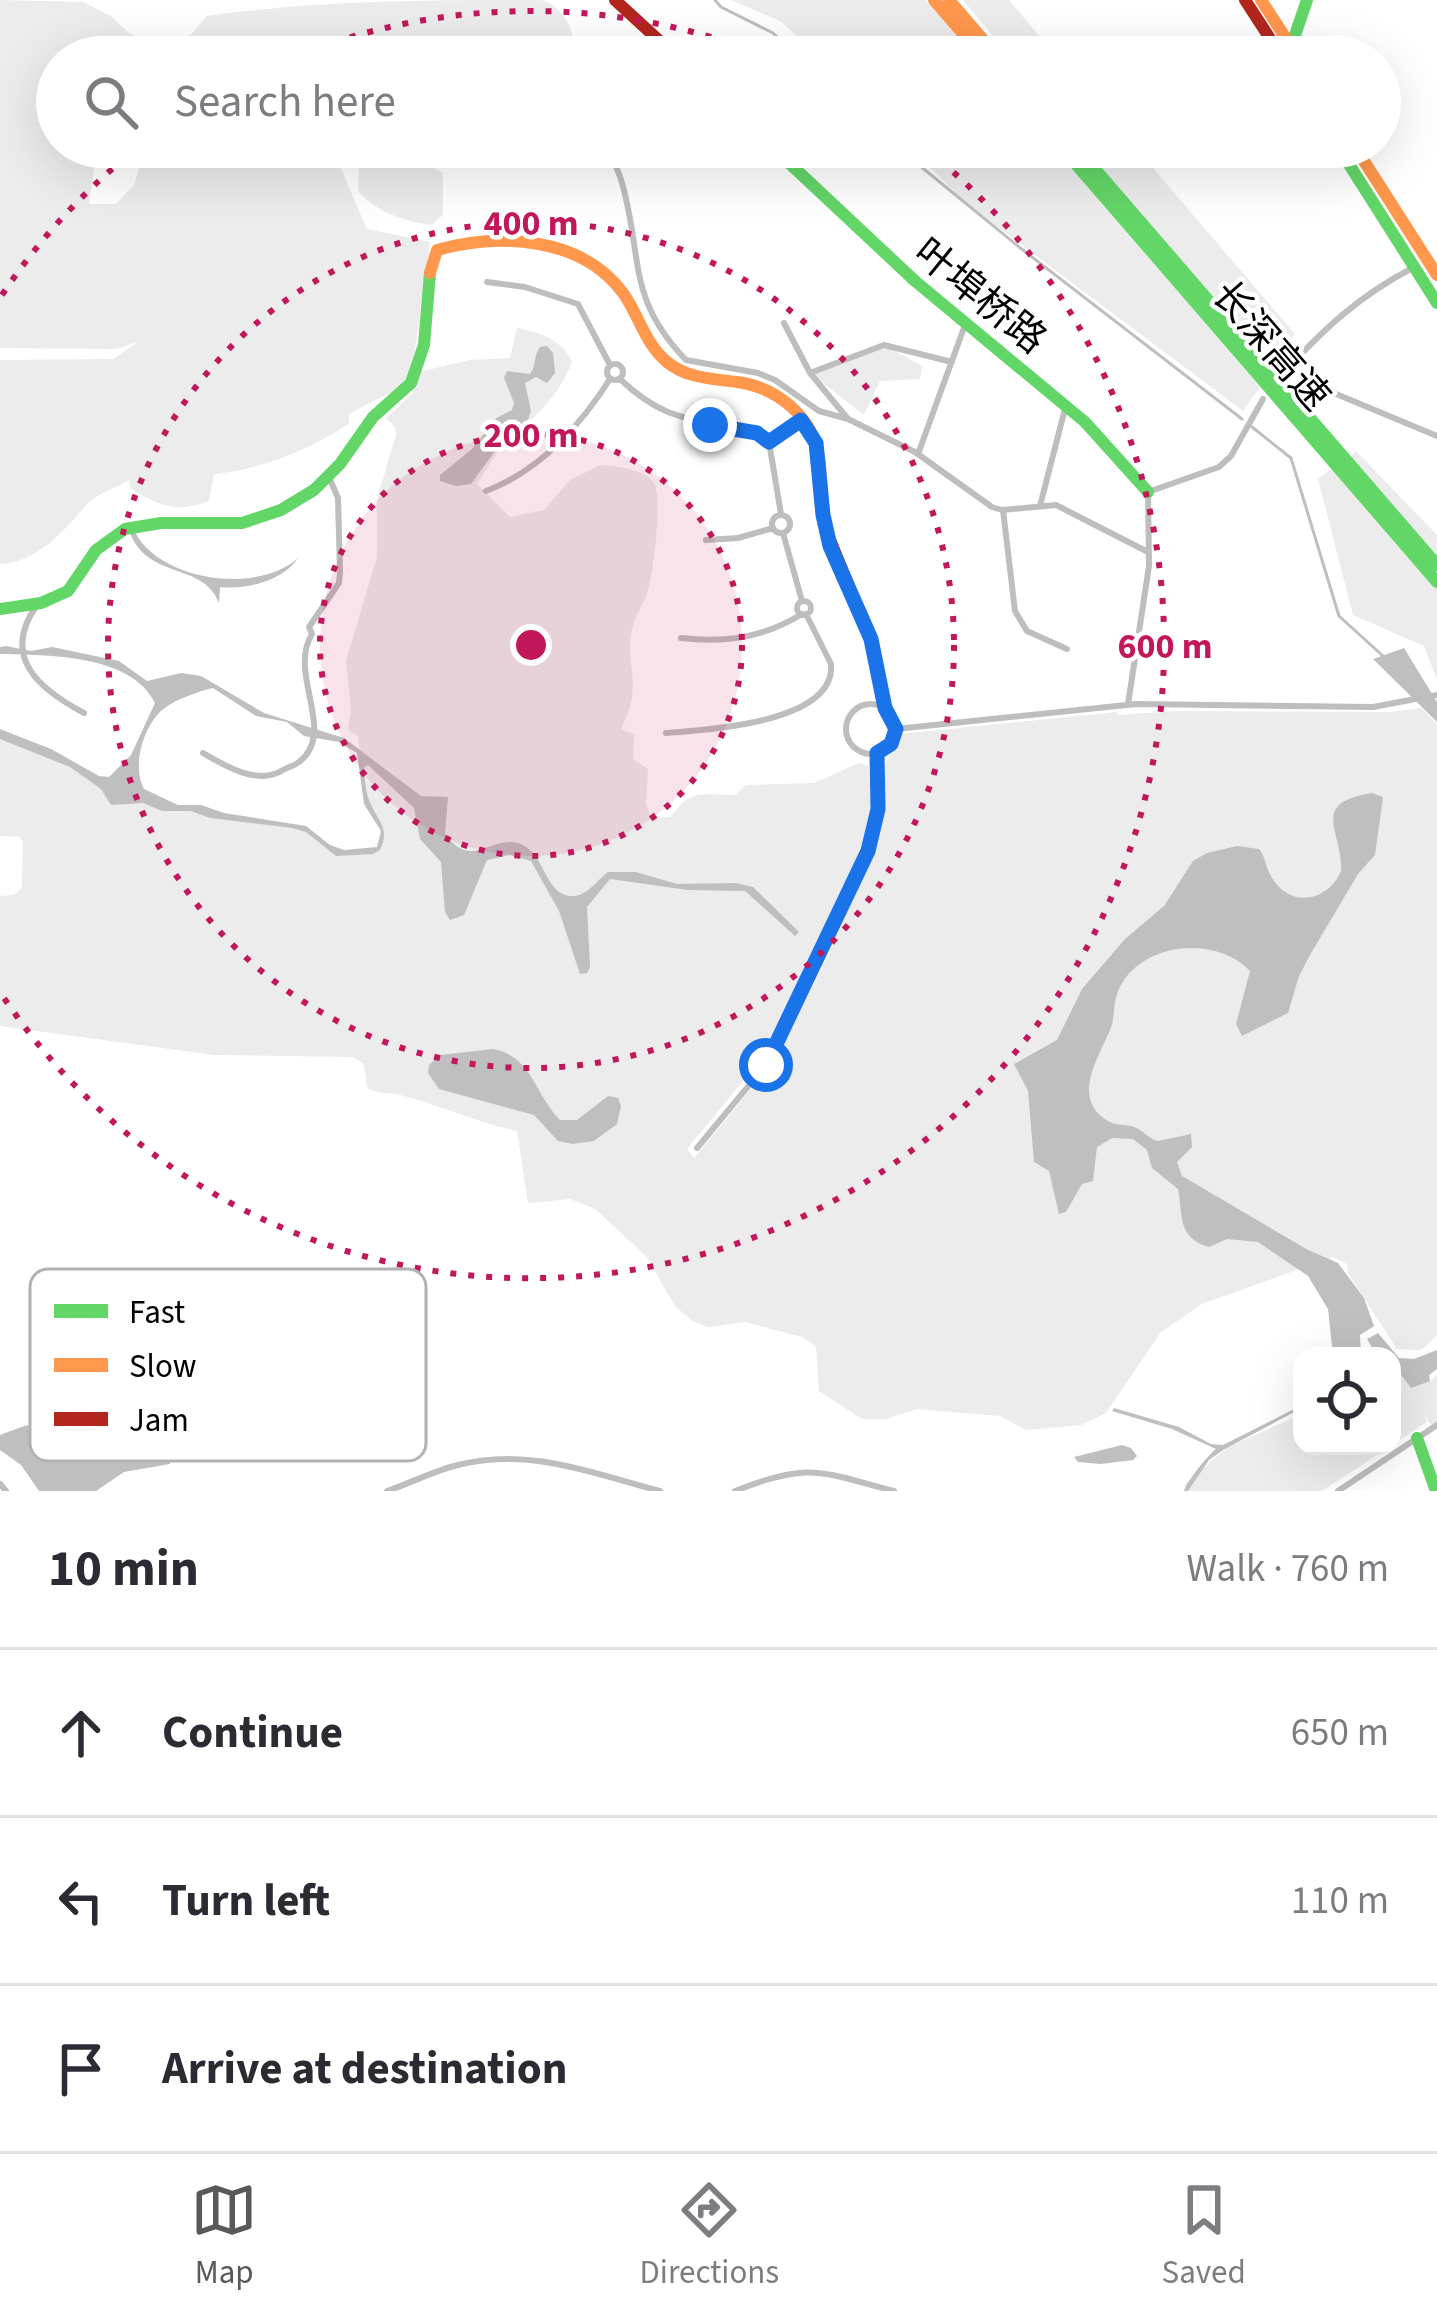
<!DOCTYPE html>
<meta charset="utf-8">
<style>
:root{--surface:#fff;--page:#f2f2f3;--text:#2b2b33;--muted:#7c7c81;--line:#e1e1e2;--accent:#595959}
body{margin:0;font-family:"Source Sans 3","Noto Sans SC",sans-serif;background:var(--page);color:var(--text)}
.controls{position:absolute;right:36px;bottom:36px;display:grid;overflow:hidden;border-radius:24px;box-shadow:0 12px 48px #0002}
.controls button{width:108px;height:108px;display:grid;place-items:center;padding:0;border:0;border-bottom:3px solid var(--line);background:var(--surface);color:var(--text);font:60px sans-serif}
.stop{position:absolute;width:36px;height:36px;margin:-27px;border:9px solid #1a73e8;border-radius:50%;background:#fff}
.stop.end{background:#1a73e8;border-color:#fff;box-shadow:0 3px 12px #0008}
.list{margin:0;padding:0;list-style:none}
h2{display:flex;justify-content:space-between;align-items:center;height:156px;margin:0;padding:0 48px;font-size:51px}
h2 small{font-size:39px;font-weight:400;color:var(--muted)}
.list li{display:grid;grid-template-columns:78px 1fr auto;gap:36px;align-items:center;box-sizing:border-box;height:168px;padding:0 48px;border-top:3px solid var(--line)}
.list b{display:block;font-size:45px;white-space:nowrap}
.list em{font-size:39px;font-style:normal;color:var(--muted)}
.icon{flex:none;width:66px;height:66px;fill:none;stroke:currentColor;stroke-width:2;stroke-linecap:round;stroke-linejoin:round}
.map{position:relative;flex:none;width:1437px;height:1491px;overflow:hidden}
.search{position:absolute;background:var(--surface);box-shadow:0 12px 48px #0002;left:36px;right:36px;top:36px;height:132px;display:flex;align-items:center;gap:30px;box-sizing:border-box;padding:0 42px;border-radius:66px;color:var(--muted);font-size:45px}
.sheet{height:660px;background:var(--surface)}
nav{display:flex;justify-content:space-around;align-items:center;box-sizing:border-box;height:168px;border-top:3px solid var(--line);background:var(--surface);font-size:33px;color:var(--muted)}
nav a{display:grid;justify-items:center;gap:6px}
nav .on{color:var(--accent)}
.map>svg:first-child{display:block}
</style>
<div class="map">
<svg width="1437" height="1491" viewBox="0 0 1437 1491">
<rect width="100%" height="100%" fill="#fff"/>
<path fill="#ececec" d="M0 0 83 2 112 17 129 33 173 55 207 16C319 0 429 0 542 0 568 11 573 31 578 57H452L450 53 445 57H373L363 49 344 44 323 57H57V147H97L89 204H116L134 185 146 147H336L339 164 367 229 430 242 413 364 423 371 470 360 510 358 517 328C539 332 563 340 572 362 557 400 533 418 505 444 494 454 486 471 477 484L510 517 544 510 570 480 601 465C616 466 645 469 654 483 663 498 653 576 647 594 642 606 635 616 632 629 624 670 645 681 621 729L634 734 633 759 648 769 646 804 651 818 671 817C691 788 701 795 735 795L746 785 814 783 859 763 869 766 871 805 862 849 814 953 762 1058 687 1149 694 1158 775 1060 828 956 875 850 885 791V765L900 734 1116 712 1118 715 1177 711 1392 712 1421 708 1437 724V1336L1421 1350 1397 1349 1348 1273 1347 1264 1333 1257 1202 1304 1161 1332 1106 1413 1081 1425 1026 1430 1000 1416 917 1409 886 1419H862L819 1391 816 1346 802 1337 745 1322 708 1327 692 1321 675 1306 646 1256 595 1209 570 1199 528 1203 517 1131C478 1123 442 1106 404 1096 391 1092 380 1095 367 1088L364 1064 352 1057 214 1055 0 1026V896L14 895 22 887 23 842 19 837 0 836V734L169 808 200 809 301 828 334 852 379 848 382 827 365 800 358 736 348 730 351 709 346 661 377 557V499L396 435 395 427 386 418 413 393 411 390C388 389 370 404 349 414V424C308 450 263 469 214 474L209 501C177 513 159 506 131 489L129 480C116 488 97 493 86 505 65 530 37 563 0 564V360L113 359 138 342 116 349 0 348Z
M731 0H926L975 57H818L782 22Z
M963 0H1009L1057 57H1010Z
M367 147H424L421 161 443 173V215L431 225C402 221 379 212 358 192L359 168 375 152Z
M909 147H1053L1260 387 1243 411 967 204Z
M1085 147H1135L1295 334 1265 366Z
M884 345 922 366 920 379 880 381 864 415 810 373Z
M1356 451 1437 535V680L1424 646 1353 615 1318 479Z
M1398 1371 1430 1381 1437 1375V1425L1433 1428 1424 1414 1427 1422 1392 1445V1374Z
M1302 1414V1446H1391L1322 1491H1186L1185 1484 1228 1447Z"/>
<path fill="#bfbfbf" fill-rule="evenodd" d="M547 346 553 353 555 373 547 383 536 377 525 383 531 411 527 423 500 444 471 484 456 486 440 481V475L472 449 495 419 512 410 514 403 504 378 507 371 530 374C537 365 533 356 540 347Z
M135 532C160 581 257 595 298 558 283 581 246 590 220 587L219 603C204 562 148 580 130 533Z
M6 646 31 651 52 647 119 661 147 681 181 673 201 676 264 713 344 738 421 796 448 797 445 834C473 872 490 833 521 844 545 854 545 894 570 896 586 898 596 881 608 872H636L677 884 736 883 753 887 799 932 795 936 745 891 688 890 610 879 587 907 590 967 587 973 580 974 559 911 531 861 510 855 487 860 464 915 450 920 445 912 441 862 420 839 414 808 368 765 364 767C365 778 365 790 369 800 377 821 391 827 380 850L373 854 336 856 306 832 292 828 210 818 191 811H162L143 803 111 805 101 789 70 767 0 739V729L51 749 99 776 109 777 131 755 155 703C131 654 47 655 0 654V647ZM213 688 256 716 287 722 304 736 339 742 357 753 364 804 381 831 377 847 344 850 330 845 306 826 224 813 201 805H178L144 789C131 766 144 722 166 707 177 699 200 691 213 688Z
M1404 648 1437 702V722L1373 659Z
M1372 793 1383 797 1375 855 1358 874 1310 955 1299 976 1288 1013 1242 1036 1236 1024 1250 971C1215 934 1136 942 1117 994 1113 1005 1115 1019 1110 1030 1099 1057 1070 1099 1108 1121 1116 1126 1126 1124 1134 1127 1145 1131 1147 1138 1158 1141L1191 1134 1192 1147 1177 1162 1182 1176 1308 1250 1338 1263 1364 1298 1374 1326 1360 1335 1361 1356H1333L1328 1309 1308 1276 1258 1242 1227 1239 1209 1247C1177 1238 1183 1215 1178 1189L1152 1168 1147 1150 1133 1139 1112 1138 1097 1147 1093 1181 1082 1184 1066 1212 1059 1214 1049 1171 1034 1162 1028 1091 1014 1064 1057 1040 1082 989 1125 939 1164 906 1193 861 1207 853 1237 846 1259 849C1266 858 1265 866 1271 876 1289 909 1328 902 1341 871 1343 831 1308 803 1372 793Z
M493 1049C532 1056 535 1095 560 1120H577L608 1096 618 1098 621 1106 617 1124 594 1141 573 1144 558 1141 534 1115 439 1089 428 1073 429 1065 440 1055Z
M1378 1333 1399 1358 1414 1359 1437 1350V1369L1429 1375 1430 1381 1411 1388 1398 1371H1392V1356H1377L1367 1339Z
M172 1395 200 1420 168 1436 170 1464 124 1472 96 1491H39L21 1465 0 1450V1435C53 1414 115 1404 172 1395Z
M1302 1405V1408L1223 1450 1209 1460 1188 1491H1184C1187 1481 1208 1455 1216 1449L1172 1429 1112 1411 1114 1408 1179 1427 1211 1444 1223 1445Z
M1122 1445 1131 1448 1137 1456 1133 1460 1101 1464 1078 1462 1074 1457Z"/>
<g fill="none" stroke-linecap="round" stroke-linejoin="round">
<path stroke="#bfbfbf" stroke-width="3" d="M715 0 721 7 773 33 799 57
M897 147 1019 247 1242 419
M1252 427 1291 458 1339 616 1383 656"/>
<path stroke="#bebebe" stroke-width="6" d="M608 147C612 159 619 171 622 183 643 256 626 298 686 360L758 373 775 380 819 411 848 419 915 452 992 507 1002 510 1056 505 1148 552
M487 282 525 287 578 304 610 365
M784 323 810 373 848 419
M607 372a8 8 0 1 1 16 0a8 8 0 1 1-16 0Z
M1290 365 1317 386 1437 436
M810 373 884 345 952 362
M1282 375C1323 329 1359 296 1414 267
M620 379C669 426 698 417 757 433L769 442 781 514
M769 442 800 420
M918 454 965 325
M486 491C539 471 580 426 610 379
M1040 506 1066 405
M1003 510 1015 611 1027 631 1067 649
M772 524a9 9 0 1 1 18 0a9 9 0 1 1-18 0Z
M783 533 802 601
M706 540 738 538 773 528
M797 608a7 7 0 1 1 14 0a7 7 0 1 1-14 0Z
M37 605C0 657 39 689 84 713
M681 638C725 643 763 638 802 614
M1128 704 1149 566 1148 492 1219 467 1231 456 1263 399
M846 729a25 25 0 1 1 50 0a25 25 0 1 1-50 0Z
M896 729 1136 704 1373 707 1437 695
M666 733C706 730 836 723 831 664L806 614
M203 753C225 766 258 786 283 770 288 767 294 766 299 762 338 732 287 674 312 634L309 627 339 583 340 572 338 498 329 477
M697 1148 766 1065 811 976 867 851 877 809V753
M0 1484 6 1491
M387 1491C411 1483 433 1471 458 1465 530 1447 591 1473 660 1491
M735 1491C810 1461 820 1472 894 1491
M1338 1491 1437 1425"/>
<path stroke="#63d668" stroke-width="12" d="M1292 44 1307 0
M772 147 915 281 1085 422 1148 492
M1061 147 1437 582
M1076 147 1437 565
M1338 147 1437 303
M0 609 41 603 68 591 96 550 125 529 161 523H242L281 510 314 490 340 464 373 417 411 383 424 345 430 273
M1417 1438 1436 1491"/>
<path stroke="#ff974d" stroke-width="12" d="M934 0 983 57
M949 0 998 57
M1261 0 1298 57
M1355 147 1437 275
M430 273 437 250C499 233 581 236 623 293 639 315 645 344 667 362 686 378 713 379 737 382 776 387 813 416 819 457 823 482 820 506 826 530"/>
<path stroke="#b3261e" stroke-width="12" d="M615 0 677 57
M1245 0 1282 57
M826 530 873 645 885 708"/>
</g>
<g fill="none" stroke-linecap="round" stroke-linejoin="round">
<path stroke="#1a73e8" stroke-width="15" d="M710 425 757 433 769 442 801 420 816 443 823 515 830 546 871 639 885 708 896 729 891 744 877 753 878 809 868 851 766 1065"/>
</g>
<circle cx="531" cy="645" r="211" fill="#c2185b" fill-opacity=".12"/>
<g fill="none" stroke="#c2185b" stroke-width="6" stroke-dasharray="6 12">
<circle cx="531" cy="645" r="211"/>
<circle cx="531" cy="645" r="423"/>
<path d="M2 295A634 634 0 0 1 136 149M299 55A634 634 0 0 1 763 55M926 149A634 634 0 1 1 2 995"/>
</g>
<g text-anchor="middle" stroke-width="9" stroke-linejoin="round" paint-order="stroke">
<g font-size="39" fill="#000" stroke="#fff">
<text transform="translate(981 295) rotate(39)" y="14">叶埠桥路</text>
<text transform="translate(1272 345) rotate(49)" y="14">长深高速</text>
</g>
</g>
<rect x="30" y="1269" width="396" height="192" rx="18" fill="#fff" stroke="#b2b2b2" stroke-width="3"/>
<rect x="54" y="1304" width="54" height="14" fill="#63d668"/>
<rect x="54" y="1358" width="54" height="14" fill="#ff974d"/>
<rect x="54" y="1412" width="54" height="14" fill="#b3261e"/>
<g font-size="33" fill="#000">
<text x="129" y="1323">Fast</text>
<text x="129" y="1377">Slow</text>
<text x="129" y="1431">Jam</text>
</g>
<circle cx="531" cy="645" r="18" fill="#c2185b" stroke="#fff" stroke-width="6"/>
<g font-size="36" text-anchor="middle" font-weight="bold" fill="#c2185b" stroke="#fff" stroke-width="9" stroke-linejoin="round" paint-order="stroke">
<text x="531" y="235">400 m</text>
<text x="531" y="447">200 m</text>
<text x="1165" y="658">600 m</text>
</g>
</svg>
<div class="controls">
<button><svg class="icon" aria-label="locate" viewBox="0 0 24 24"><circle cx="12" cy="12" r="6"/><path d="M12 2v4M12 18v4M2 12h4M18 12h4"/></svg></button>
</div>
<div class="stop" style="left:766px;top:1065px"></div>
<div class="stop end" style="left:710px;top:425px"></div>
<div class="search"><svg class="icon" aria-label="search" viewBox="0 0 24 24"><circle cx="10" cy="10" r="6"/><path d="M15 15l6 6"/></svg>Search here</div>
</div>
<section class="sheet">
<h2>10 min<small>Walk · 760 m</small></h2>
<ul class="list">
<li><svg class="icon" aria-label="ahead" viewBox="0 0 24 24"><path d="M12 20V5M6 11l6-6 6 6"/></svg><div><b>Continue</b></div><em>650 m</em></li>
<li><svg class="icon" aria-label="left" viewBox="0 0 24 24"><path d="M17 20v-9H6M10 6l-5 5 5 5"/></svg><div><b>Turn left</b></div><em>110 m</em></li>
<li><svg class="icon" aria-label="arrive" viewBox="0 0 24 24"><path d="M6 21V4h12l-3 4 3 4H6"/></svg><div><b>Arrive at destination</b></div></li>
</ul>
</section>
<nav>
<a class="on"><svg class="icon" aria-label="map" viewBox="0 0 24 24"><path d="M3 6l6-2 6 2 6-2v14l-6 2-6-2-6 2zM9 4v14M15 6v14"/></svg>Map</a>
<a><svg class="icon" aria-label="directions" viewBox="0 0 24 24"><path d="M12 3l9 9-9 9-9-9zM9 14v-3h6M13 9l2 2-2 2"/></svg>Directions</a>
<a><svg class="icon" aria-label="saved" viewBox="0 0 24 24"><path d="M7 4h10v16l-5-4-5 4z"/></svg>Saved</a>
</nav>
